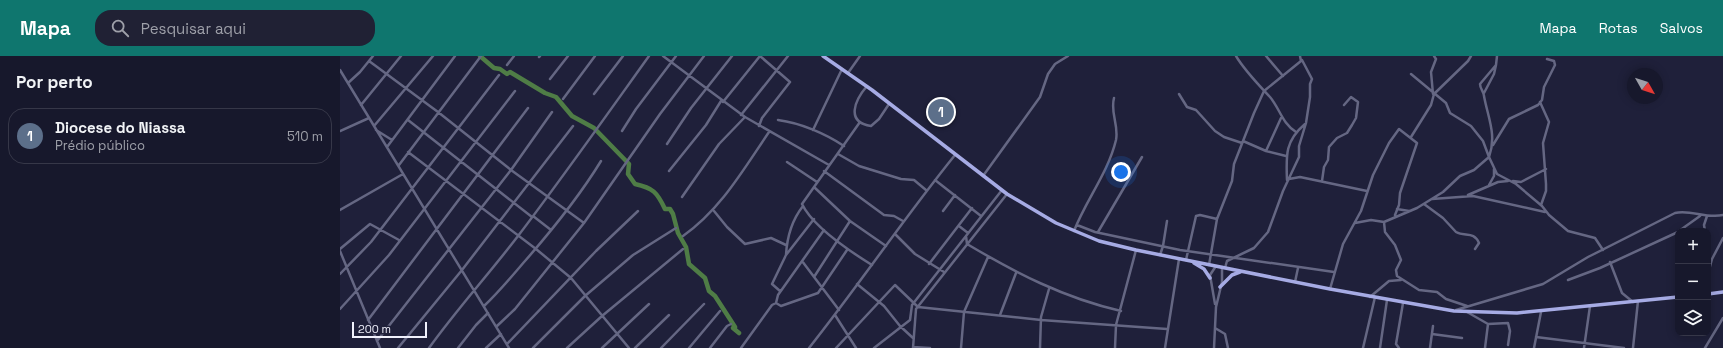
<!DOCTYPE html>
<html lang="pt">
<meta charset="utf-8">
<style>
:root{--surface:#17182c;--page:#202134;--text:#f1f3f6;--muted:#9ea0a9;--line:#363748;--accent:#0f766e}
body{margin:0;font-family:"Space Grotesk",sans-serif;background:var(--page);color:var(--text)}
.controls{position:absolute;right:12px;bottom:12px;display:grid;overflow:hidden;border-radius:8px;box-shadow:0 2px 10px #0003}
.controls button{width:36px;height:36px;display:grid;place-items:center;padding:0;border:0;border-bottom:1px solid var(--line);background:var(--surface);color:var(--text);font:20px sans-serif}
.compass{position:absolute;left:1287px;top:12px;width:36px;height:36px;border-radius:50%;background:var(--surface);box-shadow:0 2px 10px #0003;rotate:129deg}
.scale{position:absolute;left:12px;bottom:10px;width:75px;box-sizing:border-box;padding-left:4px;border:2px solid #f0f1fc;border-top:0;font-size:11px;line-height:14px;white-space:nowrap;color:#f0f1fc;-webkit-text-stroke:3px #1f203a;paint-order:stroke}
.you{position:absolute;left:781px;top:116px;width:14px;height:14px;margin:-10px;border:3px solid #fff;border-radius:50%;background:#1a73e8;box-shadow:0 0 0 6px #1a73e833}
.badge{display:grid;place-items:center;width:26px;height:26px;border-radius:50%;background:var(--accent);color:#fff;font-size:13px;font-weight:700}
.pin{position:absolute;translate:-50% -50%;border:2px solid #fff;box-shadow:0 1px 4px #0006}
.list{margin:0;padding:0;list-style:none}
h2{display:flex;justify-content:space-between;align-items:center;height:52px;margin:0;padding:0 16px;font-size:17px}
h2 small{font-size:13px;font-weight:400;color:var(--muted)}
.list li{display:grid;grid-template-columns:26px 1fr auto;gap:12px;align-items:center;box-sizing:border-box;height:56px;margin:0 8px 8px;padding:0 8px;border:1px solid var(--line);border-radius:16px}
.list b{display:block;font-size:15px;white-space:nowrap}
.list p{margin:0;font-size:13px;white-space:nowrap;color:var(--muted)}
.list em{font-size:13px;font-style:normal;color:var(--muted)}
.icon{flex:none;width:22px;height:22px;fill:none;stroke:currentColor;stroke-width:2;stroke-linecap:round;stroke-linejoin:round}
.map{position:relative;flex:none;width:1383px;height:292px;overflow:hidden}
header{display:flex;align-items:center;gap:24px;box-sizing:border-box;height:56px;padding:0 20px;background:var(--accent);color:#fff}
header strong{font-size:19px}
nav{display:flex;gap:22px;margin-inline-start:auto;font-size:14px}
.search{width:280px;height:36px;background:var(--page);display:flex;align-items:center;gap:10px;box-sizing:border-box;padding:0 14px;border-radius:16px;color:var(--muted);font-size:15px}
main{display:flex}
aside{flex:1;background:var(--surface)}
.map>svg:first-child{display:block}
</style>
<header>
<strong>Mapa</strong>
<div class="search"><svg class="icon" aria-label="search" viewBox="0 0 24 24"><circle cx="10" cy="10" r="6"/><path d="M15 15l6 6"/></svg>Pesquisar aqui</div>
<nav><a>Mapa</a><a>Rotas</a><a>Salvos</a></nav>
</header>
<main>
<aside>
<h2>Por perto<small></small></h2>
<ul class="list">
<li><span class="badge" style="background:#5c6f8a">1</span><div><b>Diocese do Niassa</b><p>Prédio público</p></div><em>510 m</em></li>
</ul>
</aside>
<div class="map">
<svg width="1383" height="292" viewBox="0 0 1383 292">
<rect width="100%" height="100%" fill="#1f203a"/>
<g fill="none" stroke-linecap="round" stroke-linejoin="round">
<path stroke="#4f7d46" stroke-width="4.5" d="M140 0 154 12 160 13 167 18 170 16 205 37 216 41 232 60 254 72 289 108 288 118 295 128C313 132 317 136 325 153H330L333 158 338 177 346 191 349 208 365 222 369 235 375 240 395 271 393 272 399 277"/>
<path stroke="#656783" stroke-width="2.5" d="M323 0 405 61 489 109
M896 0C905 15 918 28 930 41 940 53 942 67 956 76
M926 0 943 20
M199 1 200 0
M29 5 98 56 171 114 244 167
M167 9 174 0
M0 14 169 292
M508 17 520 0
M1071 18 1106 47 1110 57 1131 70 1143 85 1149 101
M210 23 228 0
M8 27 20 16 33 0
M527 30C515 44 505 66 531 70L539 63 549 48
M1144 37 1154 18 1156 9
M254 38 283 0
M839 38 847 51 856 54 875 75 884 81 902 87
M1093 38 1091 16 1096 3 1094 0
M223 43 255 0
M383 46 420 0
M1200 46 1209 66 1203 87 1206 128V135L1201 149
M21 49 61 0
M401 59 448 0
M68 64 192 161
M438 64C461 67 486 78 504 90
M520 66 462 148C473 171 511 196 532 209
M34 70 93 0
M419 70 422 62 450 26 420 0
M36 74 52 84
M473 74 502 13
M0 75 29 62
M282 75 296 53 336 0
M1071 81 1091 49 1094 38 1128 5 1131 0
M903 85 926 95 946 100
M327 88 351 52 392 0
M1153 89 1169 63 1198 49 1202 44 1204 31 1215 9 1214 5 1207 3
M47 91 115 0
M926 95 941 62
M68 96 196 193 231 222 289 292
M498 98 519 110 561 123 574 124 586 134
M1149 101C1157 79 1148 62 1144 40 1144 36 1140 33 1140 28L1156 9 1157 0
M447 106 477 126
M59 109 141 0
M329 115 366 69 381 45
M484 115 544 159 554 160 563 165
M643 120 700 41 708 18 715 8 728 0
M949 123 960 121 1027 135
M595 124 641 160
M947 124C946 99 945 85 965 68
M982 125 984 111 988 104 989 91 997 82 1007 77 1012 69 1016 62 1018 46 1011 41 1004 49
M1173 125 1181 126 1206 113
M1149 129 1154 120V113
M474 131 510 165 546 190
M1128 139 1158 126 1168 125
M342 141 379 88 405 61
M1092 143 1133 140 1205 156
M1084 148 1103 162 1116 176C1125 181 1134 175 1139 187L1135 193
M1057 153 1069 155
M0 154 63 118
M374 155 387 171 405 188 431 182 446 189
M603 155 615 139
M193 160 211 174
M1044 166 1045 176 1055 189 1061 204 1056 214 1057 220 1079 234 1097 236 1106 243 1127 250
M1015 167 1031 164 1044 166 1077 152 1103 136 1120 120 1134 114 1149 101 1157 118 1176 128 1202 150 1209 159 1228 175 1255 182 1263 194
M737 169 755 176 840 194 994 216
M619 170 628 177
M734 175C746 144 768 117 776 84 779 69 770 57 774 42
M1339 175 1360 160
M1365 175 1364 169 1367 160
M758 176 802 101
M555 178 575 198 604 216
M343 180C381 153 403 114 429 76
M626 180 627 188C676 217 724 242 781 255
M0 193 30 168 59 184
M0 195 40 292
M1368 198 1369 210
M446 199C447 181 452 164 463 150
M820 199 823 190 827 165
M846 204 856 160 860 159 877 163
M462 205 499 254
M1270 206 1282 237 1293 246
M589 208 632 152
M869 209 877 163 892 125 894 108 914 57 924 35 961 5 960 0
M885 212 887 205 914 192 928 176 943 135 959 101V90L966 67 970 41V28L972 23 962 4
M0 218 31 186 159 19
M1368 218 1372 203 1383 182
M474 221 510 165
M1228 224 1260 212 1338 176
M955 226 958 212
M517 228 544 250 560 270 573 282
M990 233 1003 188 1021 155 1033 119 1049 87 1059 73 1077 87 1060 137 1059 149 1055 159
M440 235 432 228 446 199 474 163
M1030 241 1049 225 1061 224
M436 247 438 239 484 174
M875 248 870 219 876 210
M144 250C159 236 172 220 185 205 213 173 239 141 261 105
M0 253 49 199 175 35
M1116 254 1203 228 1248 201 1335 157C1350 153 1366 163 1383 159
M1127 256 1148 268 1168 267 1170 275 1168 289
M495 259 516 292
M660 259 676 217
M28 264 188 52
M570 264 572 249 662 134
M157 270 175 253 244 167 320 58 364 0
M875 272 885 278 888 292
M1350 277V278
M1092 278 1122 282
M1196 281 1284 292
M37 285 171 114 212 56
M167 288 256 195 298 155
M573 291 590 292
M58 292 122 214 233 70
M89 292C117 253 149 218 178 180 223 121 266 60 309 0
M118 292 136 269 148 257
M146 292 161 278
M193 292 245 240 293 199 336 172
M227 292 262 260 343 193
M262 292 309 248
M295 292 329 259
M321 292 364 248
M349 292 380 255
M370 292 387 270 391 268
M401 292 432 249 436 247 441 250 478 237 507 194
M469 292C519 229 564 162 615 99
M496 292 555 229 578 251 701 264 827 273
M534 292 570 264
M573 292 576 253 667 138
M621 292 624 256 648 201
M700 292 701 261 709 233
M775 292 776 269 796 194
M825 292 839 203
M874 292 876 251 882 226V211
M1023 292 1035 241
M1040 292 1047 244
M1059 292 1056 288 1063 247
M1090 292 1093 270
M1145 292 1148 268
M1194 292 1201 256
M1244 292 1250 250
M1293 292 1298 245
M1365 292 1383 262"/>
<path stroke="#a6abe4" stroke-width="3.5" d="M483 0 532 34 667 138 716 167 759 185 796 194 990 233 1114 255 1177 257 1338 241
M854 207 864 213 870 222
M880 231 892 219 900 216
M1368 238 1383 236"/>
</g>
</svg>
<div class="controls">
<button>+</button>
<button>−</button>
<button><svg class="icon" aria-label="layers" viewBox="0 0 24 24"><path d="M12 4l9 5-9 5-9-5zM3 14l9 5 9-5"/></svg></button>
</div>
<svg class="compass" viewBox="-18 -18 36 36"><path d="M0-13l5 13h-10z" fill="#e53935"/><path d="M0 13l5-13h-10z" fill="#9ea0a9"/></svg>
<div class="scale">200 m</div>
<div class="you"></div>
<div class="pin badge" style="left:601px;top:56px;background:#5c6f8a">1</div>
</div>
</main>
